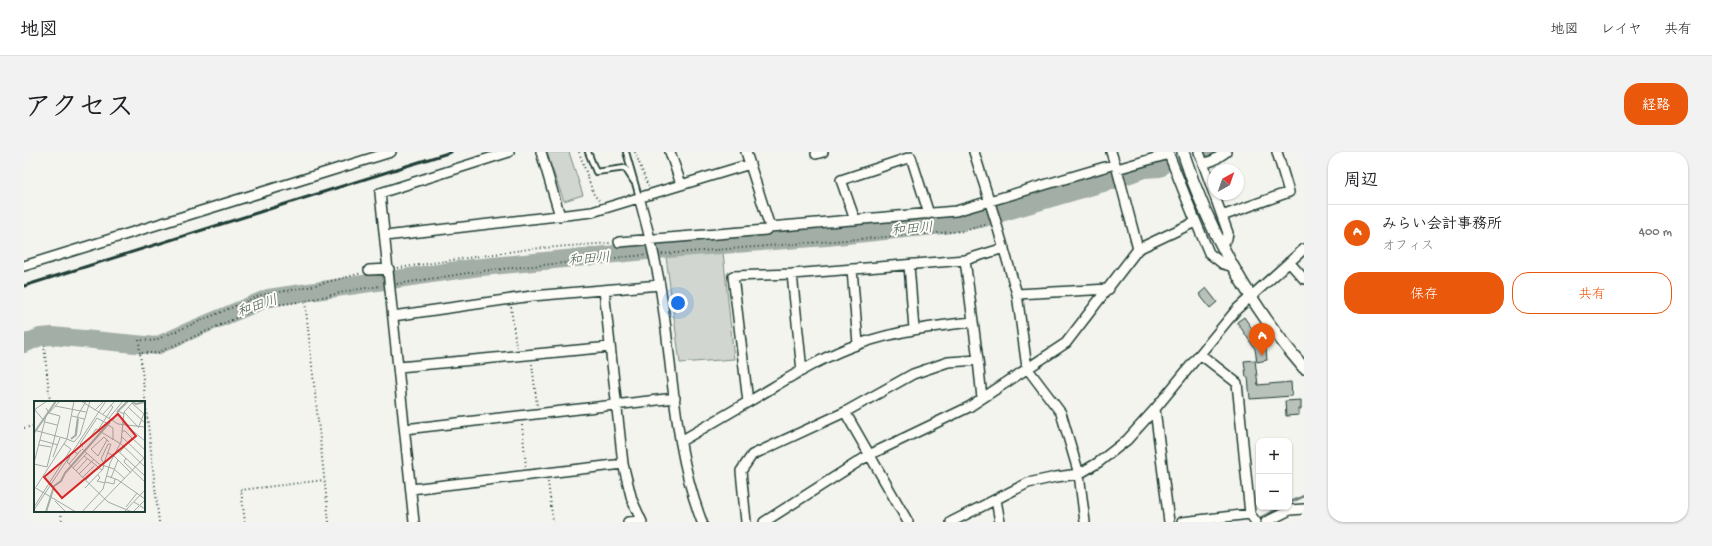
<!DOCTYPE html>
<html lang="ja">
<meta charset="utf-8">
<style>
:root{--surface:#fff;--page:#f2f2f2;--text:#202124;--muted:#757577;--line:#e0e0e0;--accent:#ea580c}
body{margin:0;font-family:"Gochi Hand","Klee One",sans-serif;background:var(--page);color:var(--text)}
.controls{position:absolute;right:12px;bottom:12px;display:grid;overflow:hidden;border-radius:8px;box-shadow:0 1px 3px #0004}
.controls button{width:36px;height:36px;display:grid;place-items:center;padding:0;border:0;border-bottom:1px solid var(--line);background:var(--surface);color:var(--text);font:20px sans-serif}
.compass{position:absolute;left:1184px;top:12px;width:36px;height:36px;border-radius:50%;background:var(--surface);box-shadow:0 1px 3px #0004;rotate:40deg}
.you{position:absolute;left:654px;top:151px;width:14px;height:14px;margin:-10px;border:3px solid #fff;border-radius:50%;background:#1a73e8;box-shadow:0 0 0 6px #1a73e833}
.badge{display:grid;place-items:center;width:26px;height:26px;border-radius:50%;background:var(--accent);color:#fff;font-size:13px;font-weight:700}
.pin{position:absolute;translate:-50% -33px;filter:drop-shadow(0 1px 2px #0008)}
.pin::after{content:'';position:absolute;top:21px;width:14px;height:12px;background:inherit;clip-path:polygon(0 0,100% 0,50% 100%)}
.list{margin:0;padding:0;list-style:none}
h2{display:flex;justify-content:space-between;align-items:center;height:52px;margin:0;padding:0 16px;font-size:17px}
h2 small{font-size:13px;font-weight:400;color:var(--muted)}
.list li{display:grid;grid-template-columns:26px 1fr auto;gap:12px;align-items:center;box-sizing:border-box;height:56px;padding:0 16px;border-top:1px solid var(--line)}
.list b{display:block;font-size:15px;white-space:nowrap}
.list p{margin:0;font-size:13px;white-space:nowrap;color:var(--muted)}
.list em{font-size:13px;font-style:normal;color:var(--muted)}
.actions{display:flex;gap:8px;padding:12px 16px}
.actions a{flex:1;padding:9px 0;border:1px solid var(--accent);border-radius:16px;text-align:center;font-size:14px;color:var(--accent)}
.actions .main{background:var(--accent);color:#fff}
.map{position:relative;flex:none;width:1280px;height:370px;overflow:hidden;border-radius:16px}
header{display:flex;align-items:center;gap:24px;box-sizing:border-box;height:56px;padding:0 20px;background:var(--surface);border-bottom:1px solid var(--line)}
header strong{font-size:19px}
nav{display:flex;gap:22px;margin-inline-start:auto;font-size:14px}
.intro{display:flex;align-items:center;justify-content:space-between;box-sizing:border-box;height:96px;padding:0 24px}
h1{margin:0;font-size:28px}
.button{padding:10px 18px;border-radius:16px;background:var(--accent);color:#fff;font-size:14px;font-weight:700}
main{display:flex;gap:24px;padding:0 24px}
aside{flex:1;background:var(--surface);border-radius:16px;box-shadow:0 1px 3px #0004}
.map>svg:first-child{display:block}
</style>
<header>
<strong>地図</strong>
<nav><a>地図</a><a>レイヤ</a><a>共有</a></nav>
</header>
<div class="intro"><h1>アクセス</h1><a class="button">経路</a></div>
<main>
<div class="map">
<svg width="1280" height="370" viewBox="0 0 1280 370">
<rect width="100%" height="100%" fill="#f4f4ef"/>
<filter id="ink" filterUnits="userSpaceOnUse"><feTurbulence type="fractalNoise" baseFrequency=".025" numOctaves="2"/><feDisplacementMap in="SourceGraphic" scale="8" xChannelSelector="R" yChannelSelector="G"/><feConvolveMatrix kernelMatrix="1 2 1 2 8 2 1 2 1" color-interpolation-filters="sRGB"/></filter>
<g filter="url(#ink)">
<path fill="#d1d6d1" stroke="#788a82" d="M522 0H545L559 43 540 49Z
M699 100 710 207 656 211 642 105Z"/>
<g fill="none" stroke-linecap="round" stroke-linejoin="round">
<path stroke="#6e8179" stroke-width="3" d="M1265 351 1280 344
M1232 368 1258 355"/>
<path stroke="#a3aea7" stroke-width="18" d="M1185 1 1186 0
M0 192 16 185 28 184 132 194 170 177 244 146 448 116 643 97 803 85 919 73 956 67 1089 28 1120 17 1136 16"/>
</g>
<path fill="#b9c1bb" stroke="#1f3d34" d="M1182 136 1193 150 1186 156 1175 142Z
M1220 165 1242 197 1243 208 1233 210 1231 197 1213 170Z
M1231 208 1234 233 1267 230 1268 244 1226 247 1224 225H1222L1220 209Z
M1277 248V257H1275V263L1262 264 1261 249Z"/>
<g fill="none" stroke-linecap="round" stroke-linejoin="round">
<g stroke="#1f3d34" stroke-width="8">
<path id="service" d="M564 0 572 20 601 16 610 30
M602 0 615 45"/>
</g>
<g stroke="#1f3d34" stroke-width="12">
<path id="minor" d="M517 0 536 64
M646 0 657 32
M722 0 746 75
M950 0 972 70 993 142 1003 216 1037 261 1055 322 1061 370
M1087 0 1091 12
M1144 0 1169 63 1185 101 1199 112 1210 115
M1175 0 1204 81 1203 86 1197 91
M792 2 799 0
M1179 12 1190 8 1202 0
M615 45C623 74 631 104 636 134 649 213 649 295 678 370
M1198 64 1265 40 1253 0
M831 68 817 28 887 5 905 62
M361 84 568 60 726 12
M595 90 742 78 746 75 932 59 1091 12 1093 17 1145 2
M1114 97 1171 70
M941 108 980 96
M1265 110 1280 127
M885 113 890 177
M0 114 367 0
M828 117 834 192
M345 118 365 117
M768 122 778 219
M580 138 599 312 608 348 618 370
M993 142 1085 137
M369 164 508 144 636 133
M949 170C911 174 872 179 835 192 796 205 759 230 724 250L709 124 768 122 941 108 954 208
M1176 202 1213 231 1226 362
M375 215 586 195
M1131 257 1145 370
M821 260 884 370
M381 277 651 246
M657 289 724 250
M387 337 599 312
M972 348 976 370
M390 370 356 41 485 0
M604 370 617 369
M722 370 717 319 728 303 821 260 889 222 924 210 954 208 958 246
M740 370 845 303 945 255 1042 191 1114 97 1093 17
M927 370 1004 331 1032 325 1055 322 1075 310 1103 288 1131 257 1213 157 1280 97
M1158 370 1226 362 1232 370
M1242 370 1266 358 1280 357"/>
</g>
<g stroke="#1f3d34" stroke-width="14">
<path id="tertiary" d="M1159 0C1183 77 1227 155 1280 216"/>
</g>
<path stroke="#1f3d34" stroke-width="2" stroke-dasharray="1 3" stroke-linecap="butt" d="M555 0 570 43 575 48
M611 0 624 34
M638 102 940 79 963 72
M374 116 505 97 586 91
M373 132 457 119 621 103
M487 155 492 195
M20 193 26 250
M116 201 115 188 129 189 237 143 280 136 338 121
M508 212 513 253
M498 273 502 314
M0 276 11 274
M524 330 529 370
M37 359 38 370
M135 370 116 201H133L237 155 281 149
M221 370 217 338 300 328
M305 370 281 149 329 138 357 134"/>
<use href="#service" stroke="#fdfcf7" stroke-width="4.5"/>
<use href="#minor" stroke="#fdfcf7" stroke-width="9"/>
<use href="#tertiary" stroke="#fdfcf7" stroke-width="11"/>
<path stroke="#1f3d34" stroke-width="3" d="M0 134 427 0"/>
</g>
</g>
<g text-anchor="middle" stroke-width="4" stroke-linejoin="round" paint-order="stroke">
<g font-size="14" font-style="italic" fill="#475f56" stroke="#fdfcf7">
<text transform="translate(888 76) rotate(-5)" y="5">和田川</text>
<text transform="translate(565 106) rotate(-5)" y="5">和田川</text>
<text transform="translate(233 153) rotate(-19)" y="5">和田川</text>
</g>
</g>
<g transform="translate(10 249)">
<rect width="111" height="111" fill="#f4f4ef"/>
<path fill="none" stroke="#a3aea7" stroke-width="2" d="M97 0 102 3 111 1M83 11 94 0M0 32 22 0M37 38 42 34 44 18M12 111 20 85 27 80 31 72 76 21"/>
<path fill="none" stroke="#9faba4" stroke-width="1" d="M47 0 84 23 111 26M98 2 110 13M21 5 52 11M94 6 111 22M12 7 15 12 26 15 13 66M0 9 13 0M1 9 11 21 23 24M61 9 70 0M90 11 105 27M69 13 81 0M38 15 50 18M75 17 89 0M79 19 84 10 90 13M88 21 111 40M74 24 79 27V39M105 25 111 10M0 29 33 38 2 86M64 29 79 6 76 4M88 30H91L98 37M41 34 44 14 52 0M88 36 110 57M56 37 62 28 87 43 111 66M6 39 24 44M73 39 64 55 57 48 70 36 75 41M40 41 46 34 56 0M40 41 33 38 40 0M5 44 17 46M49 46 46 43 63 17 74 23M48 48 65 63 80 68 91 78M83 49 111 75M86 51 98 37 111 49M49 52 76 20M74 52 80 55 97 72M44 53 39 50 33 61 74 101 98 111M50 55 68 69M19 56 26 37M92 57 90 61 111 81M0 62 12 15 26 0M70 62 77 43M0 63 13 66M35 63 47 49M39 67 53 52M42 70 53 58M45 73 60 58M64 74 66 77 63 80 71 82M73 75 84 79 111 98M49 76 60 65M77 77 84 59M52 79 63 67M71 81 80 83 81 78M0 86 42 111M51 87 69 68 70 62 67 58 74 43H77M21 100 32 111M100 101 111 108M0 106 37 48 30 43M92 106 103 92M0 109 72 0M48 111 69 88 76 62 87 41 90 11 100 0M58 111 111 56M90 111 111 89M99 111 111 99"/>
<path fill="#d62828" fill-opacity="0.15" stroke="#d62828" stroke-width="2" d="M84 13 102 35 28 97 10 76Z"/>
<rect width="111" height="111" fill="none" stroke="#1f3d34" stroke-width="2"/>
</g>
</svg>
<div class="controls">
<button>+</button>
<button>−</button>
</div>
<svg class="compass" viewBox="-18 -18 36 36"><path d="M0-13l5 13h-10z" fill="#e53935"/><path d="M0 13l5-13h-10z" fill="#757577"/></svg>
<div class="you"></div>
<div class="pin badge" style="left:1238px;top:204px">A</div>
</div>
<aside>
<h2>周辺<small></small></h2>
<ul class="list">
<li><span class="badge">A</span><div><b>みらい会計事務所</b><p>オフィス</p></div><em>400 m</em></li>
</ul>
<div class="actions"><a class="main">保存</a><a>共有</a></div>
</aside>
</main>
